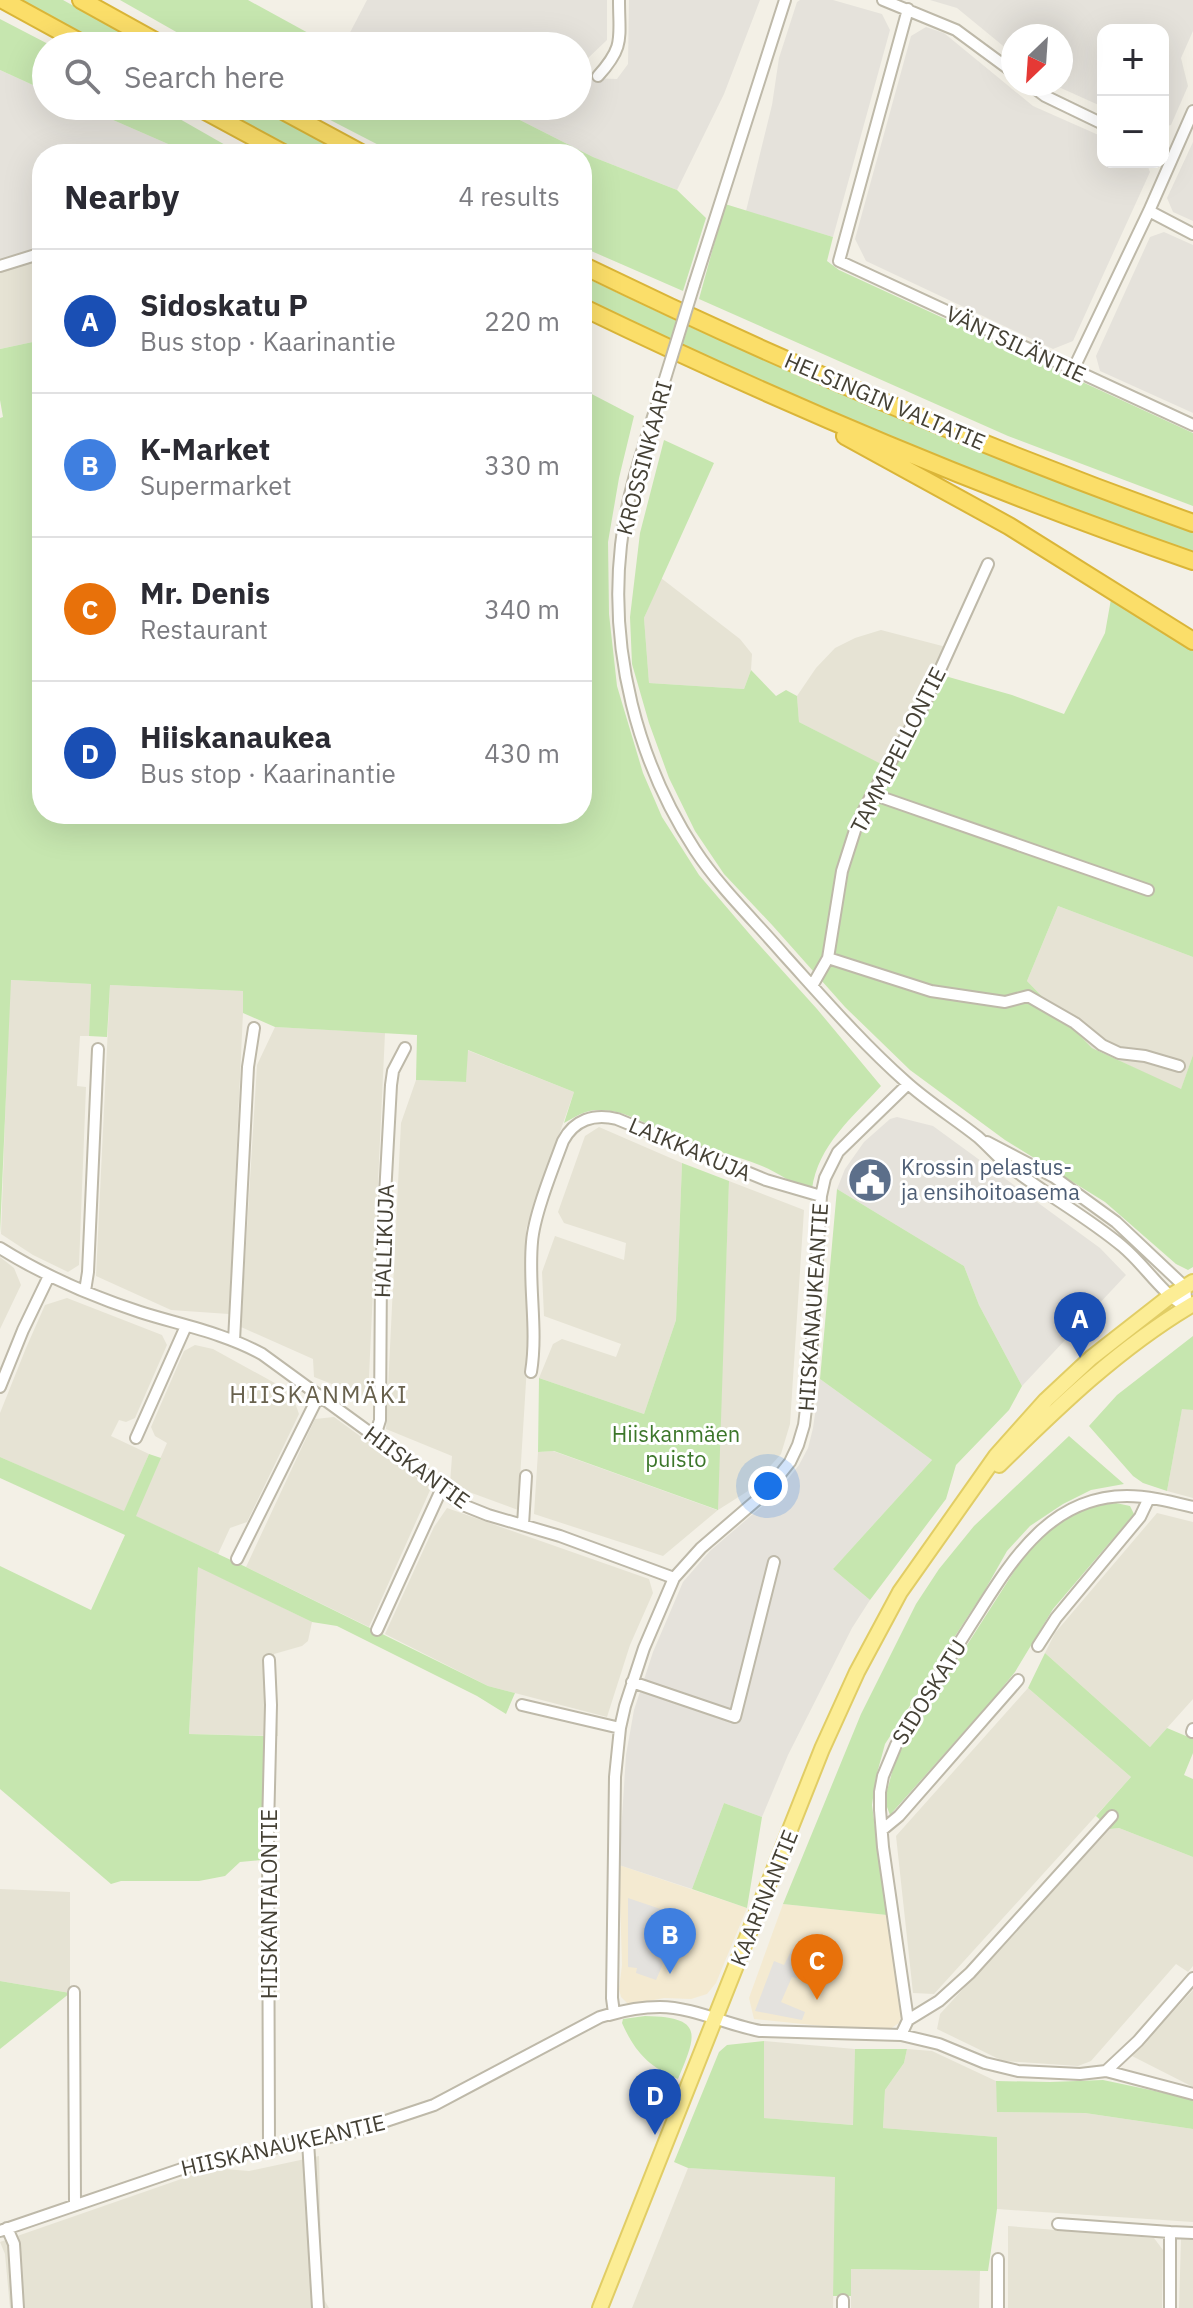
<!DOCTYPE html>
<meta charset="utf-8">
<style>
:root{--surface:#fff;--page:#f2f2f3;--text:#2b2b33;--muted:#7c7c81;--line:#e1e1e2;--accent:#f6591a}
body{margin:0;font-family:"IBM Plex Sans",sans-serif;background:var(--page);color:var(--text)}
.controls{position:absolute;right:24px;top:24px;display:grid;overflow:hidden;border-radius:16px;box-shadow:0 8px 32px #0002}
.controls button{width:72px;height:72px;display:grid;place-items:center;padding:0;border:0;border-bottom:2px solid var(--line);background:var(--surface);color:var(--text);font:40px sans-serif}
.compass{position:absolute;left:1001px;top:24px;width:72px;height:72px;border-radius:50%;background:var(--surface);box-shadow:0 8px 32px #0002;rotate:205deg}
.you{position:absolute;left:768px;top:1486px;width:28px;height:28px;margin:-20px;border:6px solid #fff;border-radius:50%;background:#1a73e8;box-shadow:0 0 0 12px #1a73e833}
.badge{display:grid;place-items:center;width:52px;height:52px;border-radius:50%;background:var(--accent);color:#fff;font-size:26px;font-weight:700}
.pin{position:absolute;translate:-50% -66px;filter:drop-shadow(0 2px 4px #0008)}
.pin::after{content:'';position:absolute;top:42px;width:28px;height:24px;background:inherit;clip-path:polygon(0 0,100% 0,50% 100%)}
.list{margin:0;padding:0;list-style:none}
h2{display:flex;justify-content:space-between;align-items:center;height:104px;margin:0;padding:0 32px;font-size:34px}
h2 small{font-size:26px;font-weight:400;color:var(--muted)}
.list li{display:grid;grid-template-columns:52px 1fr auto;gap:24px;align-items:center;box-sizing:border-box;height:144px;padding:0 32px;border-top:2px solid var(--line)}
.list b{display:block;font-size:30px;white-space:nowrap}
.list p{margin:0;font-size:26px;white-space:nowrap;color:var(--muted)}
.list em{font-size:26px;font-style:normal;color:var(--muted)}
.icon{flex:none;width:44px;height:44px;fill:none;stroke:currentColor;stroke-width:2;stroke-linecap:round;stroke-linejoin:round}
.map{position:relative;flex:none;width:1193px;height:2308px;overflow:hidden}
.search{position:absolute;background:var(--surface);box-shadow:0 8px 32px #0002;left:32px;top:32px;width:560px;height:88px;display:flex;align-items:center;gap:20px;box-sizing:border-box;padding:0 28px;border-radius:44px;color:var(--muted);font-size:30px}
.panel{position:absolute;background:var(--surface);box-shadow:0 8px 32px #0002;left:32px;top:144px;width:560px;height:680px;border-radius:32px}
.map>svg:first-child{display:block}
</style>
<div class="map">
<svg width="1193" height="2308" viewBox="0 0 1193 2308">
<rect width="100%" height="100%" fill="#f3f0e6"/>
<path fill="#e6e3d4" d="M42 253V340L0 349V266Z
M661 578 740 639 752 654 751 670 744 689 649 683 644 618Z
M881 630 950 648 887 768 799 722 797 696 816 668 835 648 855 638Z
M1058 906 1193 957V1055L1181 1090 1092 1048 1027 981Z
M10 980 91 984 89 1036H80L77 1086 86 1087 79 1265 68 1272 33 1255 1 1234Z
M110 985 244 991 229 1314 171 1310 96 1276Z
M275 1027 385 1033 368 1398 314 1377 313 1359 241 1327 257 1065Z
M467 1050 574 1092 526 1229 528 1350 518 1510 450 1485 452 1456 386 1429 401 1123 416 1080 466 1082Z
M599 1127 682 1163 676 1320 644 1414 539 1378 553 1344 562 1339 616 1357 621 1344 544 1316 542 1272 555 1236 624 1260 626 1243 564 1223 558 1212 585 1136Z
M729 1181 804 1210 790 1424 781 1454 748 1491 718 1510 663 1556 534 1514 538 1452 553 1451 717 1510Z
M0 1257 14 1268 21 1285 0 1329Z
M67 1298 162 1335 167 1345 135 1418 126 1422 119 1420 111 1436 149 1454 124 1512 0 1457V1413L26 1348 45 1305Z
M195 1345 213 1349 291 1392 299 1414 247 1522 230 1528 218 1554 135 1516 167 1443 155 1436 151 1427 184 1351Z
M1182 1408 1193 1410V1498L1167 1491Z
M334 1417 431 1488 369 1627 246 1567 315 1419Z
M447 1508 649 1579 653 1593 630 1645 607 1717 488 1686 385 1634 434 1527Z
M1157 1513 1193 1522V1699L1150 1747 1045 1653 1055 1633Z
M198 1566 312 1622 308 1641 302 1646 274 1654 278 1736 189 1734Z
M1028 1688 1131 1777 934 1994 913 1993 896 1836Z
M1119 1828 1193 1857V1966L1188 1972 1176 1964 1091 2061 1078 2066 1003 2061 937 2029 940 2014 1110 1829Z
M0 1889 70 1892V1993L0 1981Z
M1193 1990V2087L1132 2056Z
M764 2041 855 2049 854 2125 763 2118Z
M907 2049 932 2051 996 2081 998 2112 1085 2113 1193 2129V2222L997 2209V2137L883 2128 885 2090 904 2063Z
M319 2156 322 2296 329 2308H10L5 2254 0 2242 213 2168 249 2171Z
M688 2168 836 2176 833 2308H632Z
M1008 2226 1154 2238 1163 2250 1162 2308H1008Z
M1181 2239 1193 2240V2308H1179Z
M851 2269 980 2271 979 2308H851Z"/>
<path fill="#f4ead1" d="M619 1865 747 1908 716 1983 707 1994 691 1999 664 1998 629 2005 621 1997 619 1989 622 1965Z
M783 1904 887 1915 903 2009 899 2023 887 2031 880 2032 754 2019 749 1998Z"/>
<path fill="#e5e2db" d="M367 0H607V40L587 59 586 78 617 79 628 64 629 0H760L724 94 677 190 593 157 492 106H578V46H343Z
M800 0H833L882 14 890 30 833 237 746 211 772 105 779 58 797 2Z
M930 0H1193V31L1181 58 1188 86 1171 125 1163 127V30H1103V107L1052 84H1061V36H1013V54L957 8Z
M926 27 944 33 1033 106 1103 137V162H1146L1150 172 1073 341 1053 349 866 261 855 239 911 36Z
M0 70 46 91V106H81L191 154H42V253L0 266Z
M1193 142V221L1173 212 1167 198Z
M1164 232 1193 245V413L1100 371 1096 356 1150 237Z
M897 1117 933 1126 1100 1248 1126 1275 1022 1386 979 1305 964 1266 837 1189 845 1169 864 1142 890 1119Z
M820 1379 932 1460 833 1569 870 1600 852 1628 788 1755 762 1817 724 1803 692 1889 619 1865 626 1755 634 1710 653 1652 683 1582 710 1551 775 1495 799 1465 808 1448 813 1428Z"/>
<path fill="#c6e6af" d="M22 0H63L146 46H103Z
M120 0H248L321 40 318 46H201Z
M0 19 52 46H46V91L0 70Z
M81 106H157L241 154H191Z
M212 106H256L345 154H300Z
M311 106H492L593 157 677 190 706 218 683 291 582 247V154H396L309 109Z
M725 204 833 237 827 261 839 270 1193 433V506L1008 436 699 299Z
M582 276 690 327 898 418 1193 531V552C983 482 783 391 582 300Z
M42 340V814H582V389L634 416 619 478 608 542 609 614 617 686 643 773 662 817 699 875 753 938 817 1009 881 1086C853 1117 818 1145 812 1189 793 1185 779 1173 762 1166 733 1154 702 1148 673 1136 650 1126 624 1109 598 1110 585 1110 575 1117 564 1123L574 1092 468 1050 466 1082 416 1080 417 1035 275 1027 243 1013V991L110 985 107 1037 89 1036 91 984 11 980 0 1233V418L3 417 0 400V349Z
M664 440 714 463 644 618 649 683 744 689 751 670 776 696 786 690 797 696 799 722 887 767 938 674 1012 695 1064 714 1105 633 1111 599 1193 651V957L1058 906 1027 981 1092 1048 1181 1089 1193 1055V1267L1188 1270 1176 1264 1105 1202 1005 1140 910 1070 845 1007 773 926 724 874 695 831 669 778 649 723 632 664 630 617 640 533Z
M682 1163 729 1181 718 1510 554 1451 538 1452 539 1378 644 1414 676 1320Z
M837 1189 964 1266 979 1305 1022 1386 1009 1410 956 1465 946 1499 870 1600 833 1569 932 1460 820 1379Z
M1193 1336V1410L1182 1409 1167 1491 1143 1483 1133 1476 1089 1426 1117 1395Z
M1069 1436 1124 1484 1091 1490 1063 1504 1030 1526 1007 1551 985 1590 885 1744 876 1777 872 1805 887 1915 783 1904 861 1714 916 1604 939 1569 974 1526Z
M149 1454 161 1458 136 1516 246 1567 488 1686 515 1693 506 1714 477 1696 337 1626 312 1622 198 1567 189 1734 265 1736 261 1860 240 1862 225 1876 199 1881H121L111 1884 0 1789V1566L91 1610 125 1535 0 1478V1457L124 1511Z
M1116 1503 1130 1506 1134 1514 1053 1609 1015 1672 993 1699 890 1815 887 1807V1791L895 1761 912 1731 1020 1562 1041 1535 1063 1519 1089 1507Z
M1045 1653 1150 1747 1167 1728 1193 1739V1753L1184 1775 1193 1779V1857L1119 1828 1110 1829 1096 1816 1131 1777 1028 1688Z
M724 1803 762 1817 747 1908 692 1889Z
M0 1981 70 1993 0 2049Z
M645 2016C704 2017 697 2034 678 2079 649 2067 635 2052 622 2023L623 2019Z
M764 2041V2118L853 2125 855 2049H907L904 2063 885 2090 883 2128 997 2137V2209L988 2271 851 2269V2296H833L835 2177 688 2168 674 2162 719 2052 727 2045Z
M1103 2080 1193 2099V2129L1085 2113 997 2112 996 2081 1050 2082Z"/>
<path fill="#e4e2de" d="M628 1898 690 1919 685 1931 678 1929 656 1980 636 1973 637 1968 628 1967Z
M792 1949 807 1955 797 1978 792 1977 781 2002 805 2012 802 2020 755 2011 774 1961 784 1965Z"/>
<g fill="none" stroke-linecap="round" stroke-linejoin="round">
<g stroke="#beb9a9" stroke-width="14">
<path id="minor" d="M883 0 956 30 1013 72
M908 9 839 261 1193 425
M598 76C625 46 619 39 619 0
M1029 84 1045 96 1103 124
M1149 211 1193 234
M0 266 42 253
M694 285 785 0
M1073 370 1149 211 1193 111
M664 382C648 435 627 489 621 545 609 651 637 761 695 850 720 888 755 921 785 956 824 999 862 1043 906 1082 928 1102 954 1118 978 1137 987 1145 995 1154 1004 1162 1041 1192 1085 1215 1122 1246 1146 1266 1159 1291 1187 1308
M872 794 1148 890
M828 958 931 991 1005 1002 1028 996 1075 1023 1102 1045 1119 1053 1145 1056 1179 1066
M812 986 828 958 842 871 857 824 872 794 925 703 988 564
M987 1142 1054 1177 1116 1222 1185 1287 1187 1308
M0 1248C43 1275 91 1296 140 1312 181 1325 224 1333 262 1354L417 1467 453 1498 463 1505 488 1515 560 1536 674 1578
M85 1291 88 1272 98 1049
M234 1341 248 1067 254 1028
M531 1372C538 1329 528 1285 532 1242 534 1215 553 1168 563 1141 574 1120 594 1113 617 1119L766 1180 821 1196
M0 1387 23 1330 49 1276
M375 1436 380 1420 381 1269 391 1085 393 1071 405 1048
M136 1438 186 1326
M523 1525 526 1476
M237 1559 319 1395
M377 1630 442 1488
M1038 1646 1056 1618 1140 1517 1149 1498
M269 1660 271 1705 268 1828 269 2148
M632 1682 735 1717 774 1562
M522 1705 620 1728
M1192 1732 1193 1729
M882 1830 899 1816 1018 1680
M74 1992 75 2204
M609 2015C625 2010 643 2007 660 2007 692 2007 728 2025 760 2031L901 2035 939 2044 985 2063 1018 2071 1080 2074 1106 2071 1193 2094
M908 2020 939 2001 970 1973 1112 1816
M901 2035 908 2020 883 1847 880 1810V1792L883 1776 896 1745C919 1705 945 1666 970 1626 1008 1567 1046 1496 1127 1496 1149 1496 1172 1502 1193 1507
M1106 2071 1138 2041 1193 1978
M308 2141 318 2308
M1058 2224 1170 2232V2308
M7 2228 14 2244 18 2308
M0 2231 202 2162 350 2133 434 2105 600 2017 614 2013 612 1998 615 1777 620 1728 625 1706 644 1648 674 1578 701 1548 766 1492 790 1462 798 1445 804 1425 810 1375 821 1196 825 1178 838 1152 908 1084
M1170 2232 1193 2233
M843 2308V2300
M998 2308V2259"/>
</g>
<g stroke="#e1cd65" stroke-width="18">
<path id="major" d="M999 1465C1059 1406 1120 1347 1193 1304
M600 2308 822 1749 857 1672 900 1592 996 1456 1046 1400 1091 1358 1169 1297 1193 1282"/>
</g>
<g stroke="#dab538" stroke-width="20">
<path id="highway" d="M3 0 87 46
M81 0 164 46
M196 106 285 154
M274 106 363 154
M582 265C781 362 985 448 1193 523
M582 307C781 403 984 489 1193 561
M845 436 1009 526 1193 641"/>
</g>
<use href="#minor" stroke="#fff" stroke-width="10"/>
<use href="#major" stroke="#fced95" stroke-width="14"/>
<use href="#highway" stroke="#fbde69" stroke-width="16"/>
<g stroke="#beb9a9" stroke-width="14" stroke-linecap="butt">
<path id="minor-bridge" d="M664 382 694 285"/>
</g>
<use href="#minor-bridge" stroke="#fff" stroke-width="10"/>
</g>
<defs>
<g id="civic-disc" transform="scale(2.3)"><circle r="9.5" fill="#5c6f8a" stroke="#fff"/><path d="M-.6-6.5H3V-4.5H.6V-3L4-1V1h2V6H-6V1h2V-1L-.6-3ZM-1.2 2.5V6h2.4V2.5Z" fill="#fff"/></g>
</defs>
<g fill-rule="evenodd">
<use href="#civic-disc" x="870" y="1180"/>
</g>
<g text-anchor="middle" stroke-width="6" stroke-linejoin="round" paint-order="stroke">
<g font-size="22" fill="#454135" stroke="#fff">
<text transform="translate(1016 344) rotate(25)" y="8">VÄNTSILÄNTIE</text>
<text transform="translate(885 401) rotate(23)" y="8">HELSINGIN VALTATIE</text>
<text transform="translate(644 458) rotate(-75)" y="8">KROSSINKAARI</text>
<text transform="translate(898 750) rotate(-63)" y="8">TAMMIPELLONTIE</text>
<text transform="translate(690 1149) rotate(23)" y="8">LAIKKAKUJA</text>
<text transform="translate(384 1241) rotate(-88)" y="8">HALLIKUJA</text>
<text transform="translate(813 1307) rotate(-86)" y="8">HIISKANAUKEANTIE</text>
<text transform="translate(417 1467) rotate(36)" y="8">HIISKANTIE</text>
<text transform="translate(929 1692) rotate(-58)" y="8">SIDOSKATU</text>
<text transform="translate(764 1898) rotate(-68)" y="8">KAARINANTIE</text>
<text transform="translate(269 1904) rotate(-90)" y="8">HIISKANTALONTIE</text>
<text transform="translate(283 2145) rotate(-13)" y="8">HIISKANAUKEANTIE</text>
</g>
<g font-size="22" fill="#4e5e75" stroke="#fff" text-anchor="start">
<text x="901" y="1175">Krossin pelastus-<tspan x="901" dy="25">ja ensihoitoasema</tspan></text>
</g>
<g font-size="22" fill="#3c762a" stroke="#fff">
<text x="676" y="1442">Hiiskanmäen<tspan x="676" dy="25">puisto</tspan></text>
</g>
<g font-size="24" letter-spacing="2" fill="#68614d" stroke="#fff">
<text x="319" y="1403">HIISKANMÄKI</text>
</g>
</g>
</svg>
<div class="controls">
<button>+</button>
<button>−</button>
</div>
<svg class="compass" viewBox="-18 -18 36 36"><path d="M0-13l5 13h-10z" fill="#e53935"/><path d="M0 13l5-13h-10z" fill="#7c7c81"/></svg>
<div class="you"></div>
<div class="pin badge" style="left:1080px;top:1358px;background:#1a4fb4">A</div>
<div class="pin badge" style="left:670px;top:1974px;background:#3f7fe0">B</div>
<div class="pin badge" style="left:817px;top:2000px;background:#e8710a">C</div>
<div class="pin badge" style="left:655px;top:2135px;background:#1a4fb4">D</div>
<div class="search"><svg class="icon" aria-label="search" viewBox="0 0 24 24"><circle cx="10" cy="10" r="6"/><path d="M15 15l6 6"/></svg>Search here</div>
<section class="panel">
<h2>Nearby<small>4 results</small></h2>
<ul class="list">
<li><span class="badge" style="background:#1a4fb4">A</span><div><b>Sidoskatu P</b><p>Bus stop · Kaarinantie</p></div><em>220 m</em></li>
<li><span class="badge" style="background:#3f7fe0">B</span><div><b>K-Market</b><p>Supermarket</p></div><em>330 m</em></li>
<li><span class="badge" style="background:#e8710a">C</span><div><b>Mr. Denis</b><p>Restaurant</p></div><em>340 m</em></li>
<li><span class="badge" style="background:#1a4fb4">D</span><div><b>Hiiskanaukea</b><p>Bus stop · Kaarinantie</p></div><em>430 m</em></li>
</ul>
</section>
</div>
